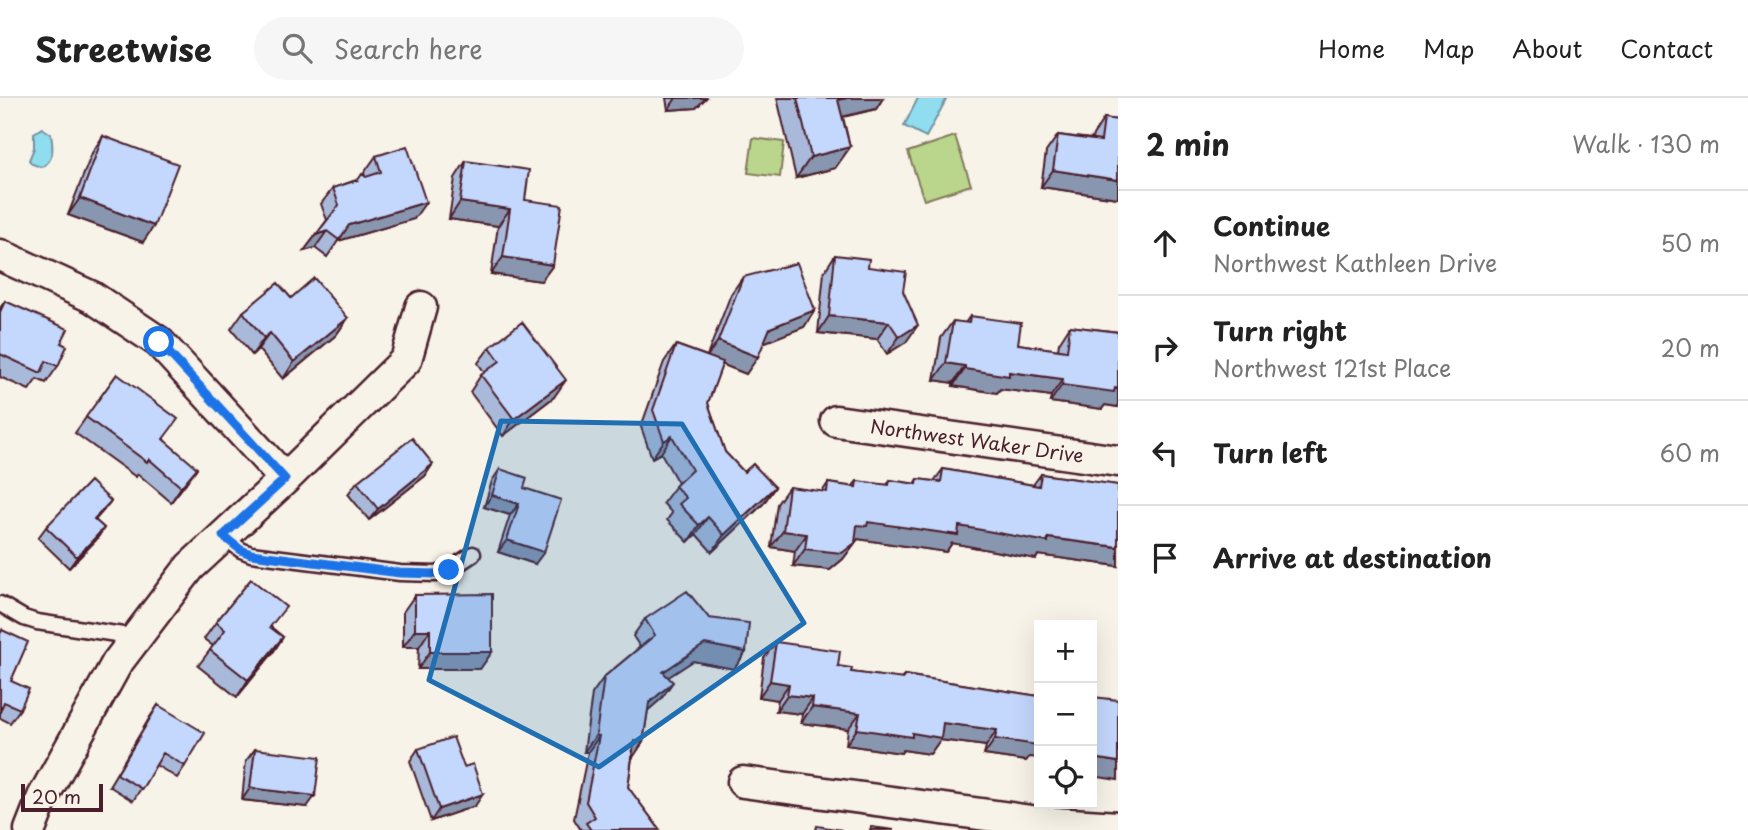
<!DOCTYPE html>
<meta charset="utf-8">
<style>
:root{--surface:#fff;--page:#f6f6f6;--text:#222;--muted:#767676;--line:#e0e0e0}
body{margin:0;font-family:"Playpen Sans",sans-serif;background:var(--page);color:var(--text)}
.controls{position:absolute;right:21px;bottom:21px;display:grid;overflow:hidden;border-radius:0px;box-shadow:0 7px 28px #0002}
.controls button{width:63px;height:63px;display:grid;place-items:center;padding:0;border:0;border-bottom:2px solid var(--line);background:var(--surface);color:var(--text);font:35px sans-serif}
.scale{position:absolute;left:21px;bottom:18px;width:82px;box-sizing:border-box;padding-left:7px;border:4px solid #4a1f2b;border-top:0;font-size:19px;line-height:24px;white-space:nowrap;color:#4a1f2b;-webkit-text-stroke:5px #f7f3e8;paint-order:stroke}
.stop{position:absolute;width:21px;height:21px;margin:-16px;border:5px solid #1a73e8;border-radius:50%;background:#fff}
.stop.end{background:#1a73e8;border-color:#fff;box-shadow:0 2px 7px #0008}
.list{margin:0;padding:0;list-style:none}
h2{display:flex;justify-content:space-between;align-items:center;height:91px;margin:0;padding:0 28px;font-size:30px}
h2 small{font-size:23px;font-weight:400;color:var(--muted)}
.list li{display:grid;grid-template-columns:46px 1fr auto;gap:21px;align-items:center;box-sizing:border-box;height:105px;padding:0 28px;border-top:2px solid var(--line)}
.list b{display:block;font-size:26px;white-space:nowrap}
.list p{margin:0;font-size:23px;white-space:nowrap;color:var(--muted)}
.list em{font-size:23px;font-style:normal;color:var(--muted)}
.icon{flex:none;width:38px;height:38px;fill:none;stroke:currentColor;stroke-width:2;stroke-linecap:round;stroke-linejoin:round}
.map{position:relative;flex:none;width:1118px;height:732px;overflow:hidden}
header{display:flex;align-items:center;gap:42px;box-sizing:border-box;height:98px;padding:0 35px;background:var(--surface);border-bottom:2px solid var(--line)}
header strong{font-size:33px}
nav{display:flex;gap:38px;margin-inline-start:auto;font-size:24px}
.search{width:490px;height:63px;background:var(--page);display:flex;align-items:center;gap:18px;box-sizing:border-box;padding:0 24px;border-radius:38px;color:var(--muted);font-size:26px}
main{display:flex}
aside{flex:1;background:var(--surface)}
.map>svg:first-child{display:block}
</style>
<header>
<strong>Streetwise</strong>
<div class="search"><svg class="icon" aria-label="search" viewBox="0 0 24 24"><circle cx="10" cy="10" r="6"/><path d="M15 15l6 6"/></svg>Search here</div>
<nav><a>Home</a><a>Map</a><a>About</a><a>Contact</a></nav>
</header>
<main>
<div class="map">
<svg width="1118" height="732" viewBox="0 0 1118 732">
<rect width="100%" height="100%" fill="#f7f3e8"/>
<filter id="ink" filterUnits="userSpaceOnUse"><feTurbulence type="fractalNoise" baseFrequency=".0143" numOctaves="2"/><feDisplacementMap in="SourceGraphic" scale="14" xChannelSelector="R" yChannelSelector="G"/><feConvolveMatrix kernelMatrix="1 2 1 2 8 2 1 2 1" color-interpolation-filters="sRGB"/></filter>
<g filter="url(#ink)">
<path fill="#bad58c" stroke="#827a5c" stroke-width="2" d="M955 38 971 87 924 102 908 54Z
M753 40 784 44 780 79 748 75Z"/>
<path fill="#90ddef" stroke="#7491a1" stroke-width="2" d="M918 0H947L926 39 904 28Z
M42 30 51 36C53 48 55 64 41 69L32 66 29 62 34 50V35Z"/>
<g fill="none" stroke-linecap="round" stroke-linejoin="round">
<g stroke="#4a1f2b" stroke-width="19">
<path id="lane" d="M223 438 241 452 251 456 400 475 436 476 449 472 473 456
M0 506 24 520 37 524 136 539"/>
</g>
<g stroke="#4a1f2b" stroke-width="35">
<path id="street" d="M0 157 92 199 159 244 285 381
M836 323 1118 363
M743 684 1039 724 1118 729
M30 732 43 699 117 565 190 469 285 381 406 262 421 209"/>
</g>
<use href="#lane" stroke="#f7f3e8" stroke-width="14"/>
<use href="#street" stroke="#f7f3e8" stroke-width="30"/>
</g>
<path fill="#a9b9d9" stroke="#4a1f2b" stroke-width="2" d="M666 0H706L696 10 668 12Z
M777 0H883L876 11 843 19 850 49 835 70 796 80Z
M1104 20 1118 22V100L1041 89 1046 54 1058 37 1092 41 1093 37Z
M103 38 143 144 68 117 92 55Z
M376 58 414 121 338 143 327 159 315 150 304 153 327 122 321 106 333 90 365 79 364 75Z
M466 63 525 102 553 167 541 183 491 176 498 128 449 121 455 80Z
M835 157 868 169 903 193 906 244 887 256 877 241 818 235 824 174Z
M743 179 815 212 804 229 764 244 746 276 722 266 708 305 725 354 744 374 775 389 763 406 712 454 696 436 688 444 667 422 672 415 663 405 678 385 661 355 652 360 641 329 664 264 676 247 707 258 731 196Z
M291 200 348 220 336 237 283 281 258 251 252 257 231 231 243 214Z
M5 203 61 245 58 268 46 285 37 281 29 292 0 279V210Z
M970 218 1018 246 1058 252 1059 245 1070 228 1118 234V309L1105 307 1102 311 1050 304 1051 298 1000 291 997 295 953 288V285L934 282 941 240 953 223 965 225Z
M490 249 554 299 503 338 470 294 481 277 485 275 478 265Z
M117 276 164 341 186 385 171 404 138 376 136 379 75 335Z
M500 371 524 390 535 466 498 454 510 417 484 409 492 383Z
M943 371 1033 387 1041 376 1118 387V468L1038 457 1036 461 952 445 946 454 858 441 843 461 830 472 793 468 795 453 771 449 777 406 789 389 822 394 828 385 852 389 857 383 887 387 890 382 915 386 918 381 934 383Z
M425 378 369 422 348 396 357 384Z
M102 414 95 422 104 430 96 442 69 470 38 440 46 429Z
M415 497 492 554 480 571H418L419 549H403V514Z
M709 520 746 554 734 571 693 563 668 579 661 601 648 612 643 644 632 660 628 689 660 732H581L574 721 588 654H584L592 596 604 579 640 549 633 538 645 521Z
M216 524 271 529 283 539 272 556 237 599 198 568 213 548 204 541Z
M2 532 11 583 20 611 10 625 0 620V535Z
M776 544 851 574 901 581 904 577 1039 598 1029 659 1026 663 984 657 986 648 940 642 930 656 903 652 901 655 846 647 848 631 801 625 802 616 776 613 778 602 759 599 764 560Z
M158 607 185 668 177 680 156 667 133 703 109 688 150 619Z
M255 651 307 709 242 702 246 663Z
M418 651 475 708 431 723 410 663Z"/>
<path fill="#8996b0" stroke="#4a1f2b" stroke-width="2" d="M676 0H706L696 10 668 12Z
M847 0H883L876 11 824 23 838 2Z
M850 49 835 70 796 80 811 59Z
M1053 72 1118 82V100L1041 89Z
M80 100 154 128 143 144 68 117Z
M426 104 414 121 338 143 349 127Z
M460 104 510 111 498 128 449 121Z
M327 133 315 150 304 153 316 137Z
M503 159 553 167 541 183 491 176Z
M815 212 804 229 758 247 770 230Z
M829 218 889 224 877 241 818 235Z
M348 220 336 237 283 281 294 264Z
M918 227 906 244 887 256 899 239Z
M270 235 258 251 252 257 264 240Z
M718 243 758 259 746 276 706 260Z
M946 265 965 268 953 285 934 282Z
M965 271 1009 274 1063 281 1051 298 1000 291 997 295 953 288Z
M566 282 554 299 503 338 514 321Z
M1062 287 1118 291V309L1105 307 1102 311 1050 304Z
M672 338 661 355 652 360 664 343Z
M433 366 425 378 369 422 378 411Z
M197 370 186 385 171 404 181 389Z
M775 389 763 406 712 454 724 437Z
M492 397 519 406 510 417 484 409Z
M111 403 102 414 86 432 94 421Z
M708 419 696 436 688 444 699 427Z
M868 424 959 428 1118 449V468L1038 457 1036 461 952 445 946 454 858 441 843 461 830 472 793 468 805 451 857 427Z
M104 430 96 442 69 470 77 459Z
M783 433 807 436 795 453 771 449Z
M507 442 544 454 535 466 498 454Z
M415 532H430L419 549H403Z
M283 539 272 556 237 599 248 582Z
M705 546 746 554 734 571 693 563 652 590 663 574Z
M430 554H492L480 571H418Z
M770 583 789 586 778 602 759 599Z
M673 584 661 601 637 622 649 605Z
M787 597 813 600 802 616 776 613Z
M812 609 860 615 848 631 801 625Z
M943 625 997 632 986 648 940 642 930 656 903 652 901 655 846 647 857 631 912 635Z
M596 637 599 638 588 654H584Z
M995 641 1039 643V660L1029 659 1026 663 984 657Z
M634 643 643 644 632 661Z
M1093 660 1118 664V682L1092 678V662Z
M250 690 315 698 307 709 242 702Z
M483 696 475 708 431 723 439 711Z"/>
<path fill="#c4d7fc" stroke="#4a1f2b" stroke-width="2" d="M797 0H847L838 2 850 49 811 59Z
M1104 20 1118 22V82L1053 72 1058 37 1101 43Z
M103 38 178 66 154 128 80 100Z
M407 48 426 104 349 127 339 142 327 133 316 137 339 107 333 90 358 82 362 76 366 79 381 74 376 58Z
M466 63 529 72 525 102 562 107 553 167 503 159 510 111 460 104Z
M835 157 869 161 868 169 906 174 903 193 918 227 899 239 889 224 829 218Z
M797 165 815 212 770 230 758 259 718 243 743 179Z
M314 180 348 220 294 264 270 235 264 240 243 214 278 185 291 200Z
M5 203 68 231 61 245 67 248 58 268 46 263 41 275 0 256V214Z
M970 218 1021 225 1018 246 1067 253 1070 228 1118 234V291L1115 290 1114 294 1062 287 1063 281 1009 274V278L965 271V268L946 265 953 223 969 225Z
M522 224 566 282 514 321 481 277 500 263 490 249Z
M676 247 723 264 708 305 725 354 744 374 753 366 775 389 724 437 708 419 699 427 679 406 686 400 675 388 692 372 672 338 664 343 653 312Z
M117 276 178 321 163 341 197 370 181 389 149 361 147 364 86 319Z
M412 340 433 366 378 411 357 384Z
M500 371 527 380 524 390 561 402 544 454 507 442 519 406 492 397Z
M943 371 1039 388 1041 376 1118 387V449L1048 440V444L959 428 958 437 868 424 867 428 857 427 855 445 842 455 805 451 807 436 783 433 789 389 827 394 828 385 856 389 857 383 889 387 890 382 917 386 918 381 941 384Z
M90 383 111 403 94 421 104 430 77 459 46 429Z
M251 481 286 509 270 529 283 539 248 582 210 552 225 532 216 524Z
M687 493 709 520 749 525 746 554 705 546 663 574 673 584 649 605 643 644 634 643 628 689 660 732H591L586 725 595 719 586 704 599 638 596 637 604 579 655 537 645 521Z
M492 496V554H430V532H415V497Z
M2 532 28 544 11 583 29 591 20 611 4 604 0 614V536Z
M776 544 840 553 838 568 852 570 851 574 903 581 904 577 1039 598V643H1038L1037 647 995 641 997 632 943 625 941 640 912 635V639L857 631 860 615 812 609 813 600 787 597 789 586 770 583Z
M1093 599 1118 602V664L1093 660 1094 650H1092V610Z
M158 607 205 635 185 668 163 655 142 691 117 676Z
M453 639 464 669 473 666 483 696 439 711 418 651Z
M255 651 320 659 315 698 250 690Z
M817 728 842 732H816Z
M871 729 894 732H870Z"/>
</g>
<g fill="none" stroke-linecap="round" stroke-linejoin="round" filter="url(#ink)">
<path stroke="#1a73e8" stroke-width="9" d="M159 244 285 381 223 438 241 452 251 456 400 475 436 476 449 472"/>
</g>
<path fill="#1f6fb2" fill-opacity="0.2" stroke="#1f6fb2" stroke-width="5" stroke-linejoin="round" d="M501 323 682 326 804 525 599 669 429 582Z"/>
<g text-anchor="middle" stroke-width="5" stroke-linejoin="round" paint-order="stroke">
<g font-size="19" fill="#4a1f2b" stroke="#f7f3e8">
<text transform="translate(977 343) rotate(8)" y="7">Northwest Waker Drive</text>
</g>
</g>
</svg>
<div class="controls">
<button>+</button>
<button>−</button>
<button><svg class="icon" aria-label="locate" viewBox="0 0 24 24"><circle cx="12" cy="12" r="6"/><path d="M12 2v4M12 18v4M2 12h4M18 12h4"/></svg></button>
</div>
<div class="scale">20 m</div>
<div class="stop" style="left:159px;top:244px"></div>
<div class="stop end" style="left:449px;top:472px"></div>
</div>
<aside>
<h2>2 min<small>Walk · 130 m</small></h2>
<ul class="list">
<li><svg class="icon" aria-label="ahead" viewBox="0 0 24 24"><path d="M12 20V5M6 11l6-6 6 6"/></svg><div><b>Continue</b><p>Northwest Kathleen Drive</p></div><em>50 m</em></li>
<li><svg class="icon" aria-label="right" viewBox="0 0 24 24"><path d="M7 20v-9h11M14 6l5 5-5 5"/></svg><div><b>Turn right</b><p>Northwest 121st Place</p></div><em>20 m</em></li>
<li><svg class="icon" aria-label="left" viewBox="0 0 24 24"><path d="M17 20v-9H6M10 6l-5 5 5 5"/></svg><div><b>Turn left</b></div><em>60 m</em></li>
<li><svg class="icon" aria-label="arrive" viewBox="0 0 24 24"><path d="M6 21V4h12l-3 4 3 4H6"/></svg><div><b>Arrive at destination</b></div></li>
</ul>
</aside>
</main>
